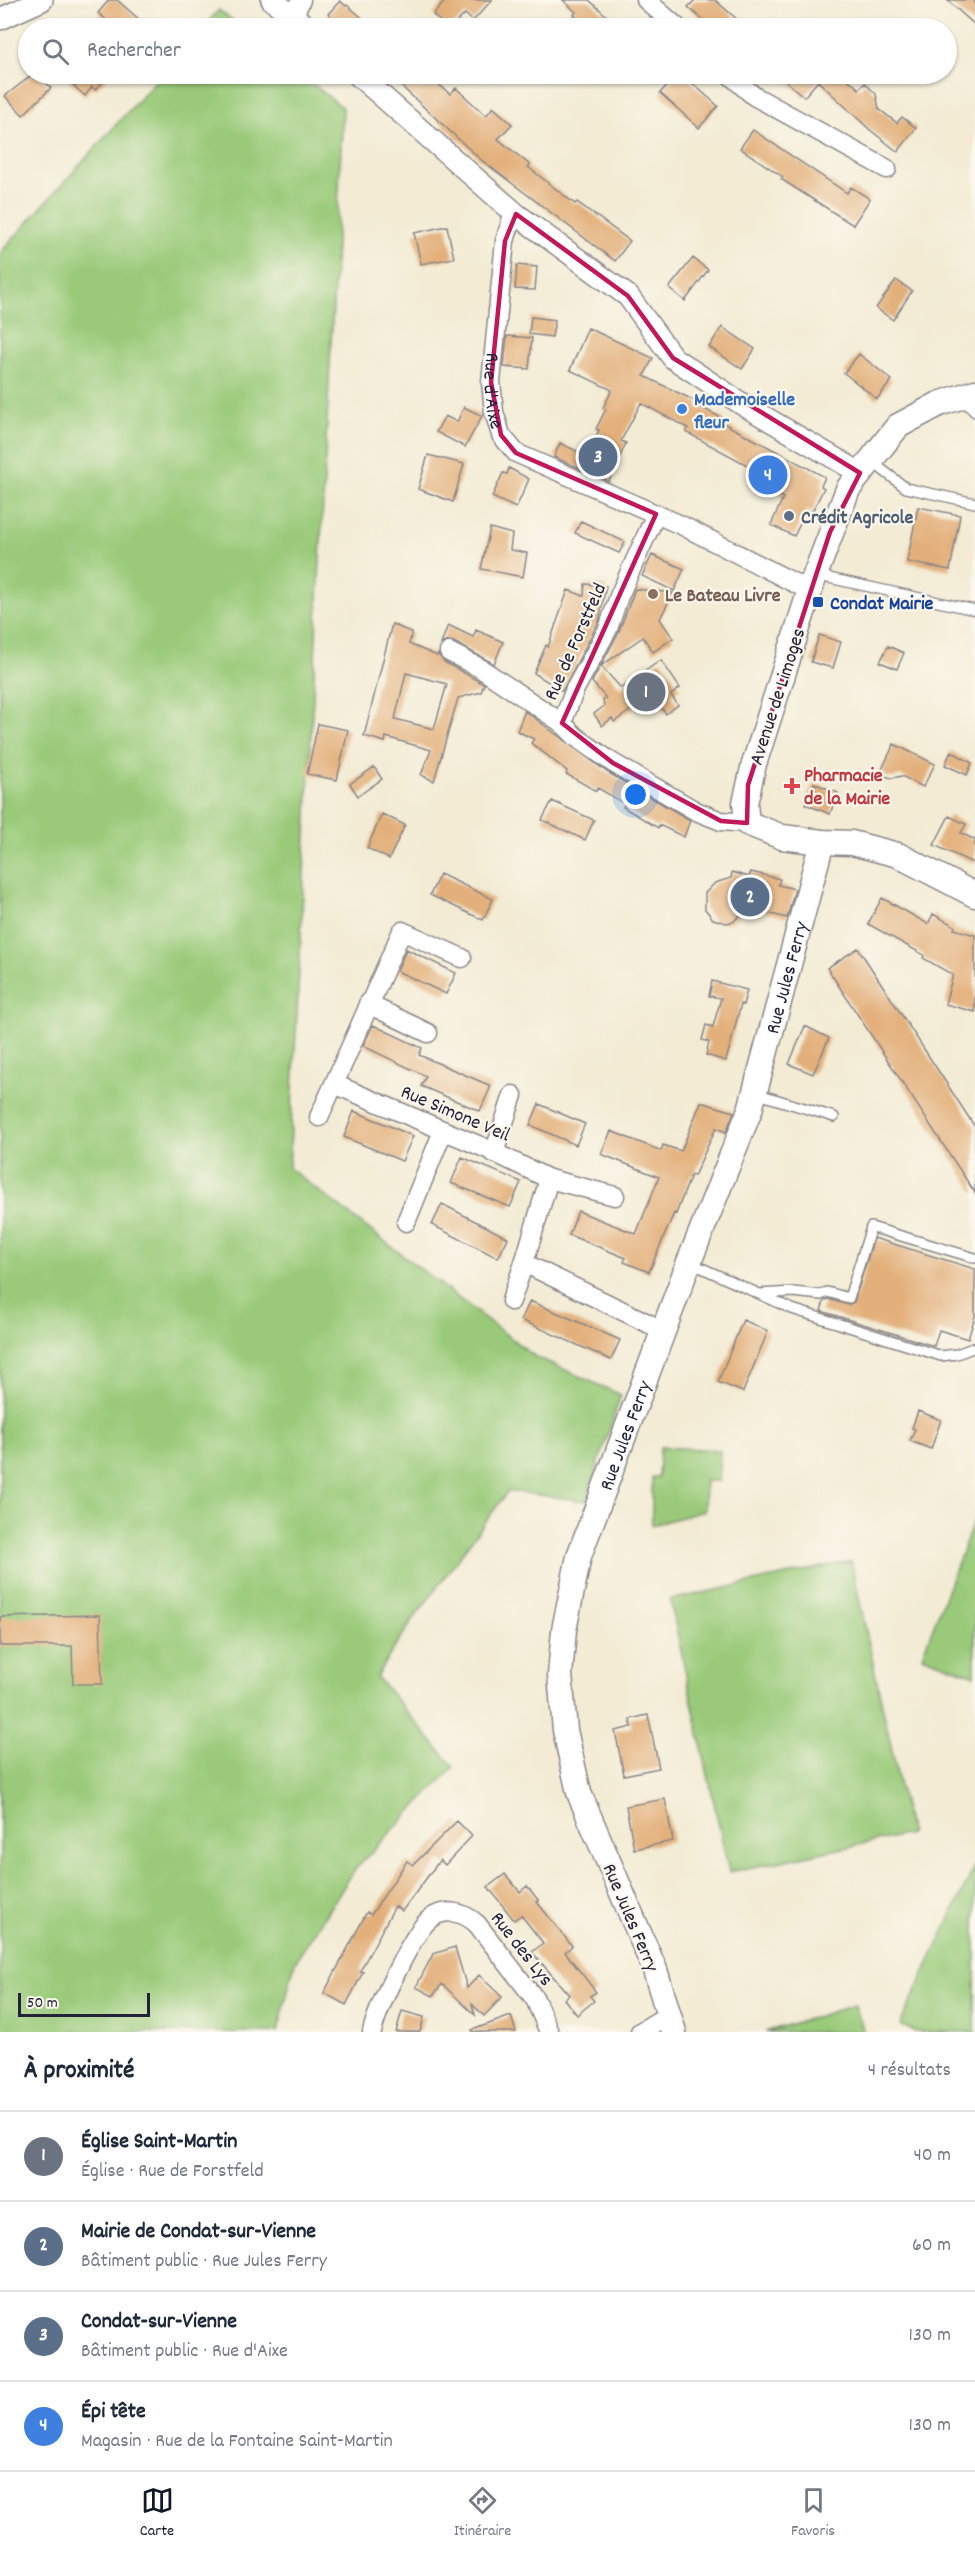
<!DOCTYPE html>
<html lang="fr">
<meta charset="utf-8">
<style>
:root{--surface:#fff;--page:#f2f2f3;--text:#1f2937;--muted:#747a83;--line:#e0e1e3;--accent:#111827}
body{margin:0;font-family:Dekko,sans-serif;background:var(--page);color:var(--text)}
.scale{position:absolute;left:18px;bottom:15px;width:132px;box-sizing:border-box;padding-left:6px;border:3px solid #22223b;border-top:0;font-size:16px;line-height:21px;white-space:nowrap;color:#22223b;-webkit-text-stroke:4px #fbf7ec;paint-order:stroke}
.you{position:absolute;left:636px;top:795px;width:21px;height:21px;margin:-15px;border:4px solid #fff;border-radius:50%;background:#1a73e8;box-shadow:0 0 0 9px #1a73e833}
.badge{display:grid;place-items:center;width:39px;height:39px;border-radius:50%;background:var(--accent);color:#fff;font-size:20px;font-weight:700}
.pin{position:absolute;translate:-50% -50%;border:3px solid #fff;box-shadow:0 2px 6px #0006}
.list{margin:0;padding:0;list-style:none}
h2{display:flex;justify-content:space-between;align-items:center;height:78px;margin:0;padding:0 24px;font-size:26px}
h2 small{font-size:20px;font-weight:400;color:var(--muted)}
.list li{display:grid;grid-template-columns:39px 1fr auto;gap:18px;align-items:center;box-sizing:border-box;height:90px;padding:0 24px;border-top:2px solid var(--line)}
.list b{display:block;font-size:22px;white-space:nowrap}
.list p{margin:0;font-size:20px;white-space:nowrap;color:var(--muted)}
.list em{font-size:20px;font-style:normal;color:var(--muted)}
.icon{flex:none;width:33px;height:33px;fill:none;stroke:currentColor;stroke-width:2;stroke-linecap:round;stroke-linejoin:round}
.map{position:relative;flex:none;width:975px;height:2032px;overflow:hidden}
.search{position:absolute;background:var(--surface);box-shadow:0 2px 4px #0004;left:18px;right:18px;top:18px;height:66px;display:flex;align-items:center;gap:15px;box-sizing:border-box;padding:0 21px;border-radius:33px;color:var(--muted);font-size:22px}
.sheet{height:438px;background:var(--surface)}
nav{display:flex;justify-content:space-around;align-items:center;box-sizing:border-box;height:84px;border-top:2px solid var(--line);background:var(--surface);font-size:16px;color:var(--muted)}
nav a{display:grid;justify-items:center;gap:3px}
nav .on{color:var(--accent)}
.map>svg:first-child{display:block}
</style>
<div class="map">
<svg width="975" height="2032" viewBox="0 0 975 2032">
<rect width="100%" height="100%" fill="#fbf7ec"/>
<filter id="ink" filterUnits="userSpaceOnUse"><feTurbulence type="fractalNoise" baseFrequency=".0167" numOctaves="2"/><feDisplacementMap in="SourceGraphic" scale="12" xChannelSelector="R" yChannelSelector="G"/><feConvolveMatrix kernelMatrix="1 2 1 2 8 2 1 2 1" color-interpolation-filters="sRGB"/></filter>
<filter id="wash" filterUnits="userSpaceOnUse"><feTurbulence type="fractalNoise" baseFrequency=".008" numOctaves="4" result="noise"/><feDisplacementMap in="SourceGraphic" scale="24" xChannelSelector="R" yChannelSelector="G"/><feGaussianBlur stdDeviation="1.35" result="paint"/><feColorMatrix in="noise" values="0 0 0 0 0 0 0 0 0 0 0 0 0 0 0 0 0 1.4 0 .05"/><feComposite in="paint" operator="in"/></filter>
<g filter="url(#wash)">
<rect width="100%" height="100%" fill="#f3ebd4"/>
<path fill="#9aca79" stroke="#5e765a" stroke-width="1.5" d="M219 10 243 28H202Z
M162 74H300L343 108 289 1168 534 1356 621 1395 586 1501 508 1491 412 1621 376 1676 454 1767 355 1869 295 1962 278 2032H0V253Z
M660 1447 720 1450 719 1481H705L704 1511 652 1525V1477H658Z
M975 1518V1676L922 1656Z
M851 1561 910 1834 729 1872 670 1600Z
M975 1865V2032H916L900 2025Z
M855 2005 864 2032H765Z"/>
<g id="blocks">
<path fill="#e3b07b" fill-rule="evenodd" d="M109 0H117L149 28H116L98 13Z
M446 0H492L473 21 465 14 451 28H447L433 15Z
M563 0H589L620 28H589L574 15 576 12Z
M695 0H715L747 28H712L688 7Z
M947 0H975V25Z
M340 1 346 6 347 5 374 28H342L328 14Z
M33 74H37L51 88 23 115 5 96Z
M61 74H111L95 90 92 87 85 96Z
M388 74H427L450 94 456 88 486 116 493 107 512 124 498 139 530 165 528 167 575 204 577 202 630 241 615 261 480 159Z
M678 74H696L690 81 718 106 699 128 660 93Z
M778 74H842L859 89 865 83 876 94 879 109 897 123 902 117 916 128 898 152 869 129 818 81 804 97Z
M753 130 847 193 851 187 870 199 853 225 781 179 783 177 740 148Z
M447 226 454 258 421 264 414 233Z
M693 258 708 270 685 301 669 288Z
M517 265 537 267 535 290 515 289Z
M896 280 912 291 893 320 876 308Z
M531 317 555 320 552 337 529 334Z
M722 327 755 349 742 369 709 347Z
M588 328 653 358 644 376 699 403 698 406 724 419 723 423 825 477 821 486 824 488 812 512 807 510 794 536 771 525 783 498 779 495 784 485 686 432 688 428 641 403 621 441 626 443 609 481 554 457 560 443 587 456 599 430 596 429 606 409 603 408 612 390 570 370Z
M507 336 532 338 529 369 504 367Z
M859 354 892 380 877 399 844 373Z
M464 407 482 416 465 447 436 432 445 416 457 422Z
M428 455 464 464 453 502 418 489Z
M509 468 529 479 516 508 492 497 503 473 507 474Z
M918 507 960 515 950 570 907 562Z
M581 521 625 542 619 553 575 533Z
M490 528 512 534 510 550 527 553 523 577 481 569Z
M652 555 684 569 674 591 642 576Z
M585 584 606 586 599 621 562 691 534 673 546 645 548 647 568 590 584 596Z
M635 589 673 593 660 619 673 638 653 652 643 637 601 666 621 688 661 660 680 688 671 695 678 705 666 714 658 703 646 709 641 703 614 722 612 718 602 726 594 714 604 706 603 700 606 698 592 682 618 634Z
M392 624 412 633 409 644 437 656 438 654 444 662 484 684 481 692 458 698 434 781 421 775 431 750 386 737 385 742 364 736ZM406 673 447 684 434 729 395 719Z
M448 625 473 637 476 630 503 642 494 664 454 642 448 641 441 644Z
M819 635 841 642 833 668 811 662Z
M888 646 904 653 897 669 880 662Z
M525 711 607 772 690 820 684 837 659 825 658 828 623 807 625 804 598 788 596 791 566 774 567 771 531 743 534 739 517 731Z
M318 724 348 730 337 780 307 774Z
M894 744 935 764 923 787 902 776 892 778 884 776 882 769Z
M951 751 972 763 967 775 945 765Z
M374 767 382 779 358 796 350 784Z
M814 783 838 793 830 814 805 804Z
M552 801 594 820 585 840 542 820Z
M382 814 405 825 389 859 367 848Z
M949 816 966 824 961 833 975 840V864L934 845Z
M732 872 749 877 751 872 780 879 778 885 795 889 787 918 748 908 733 922 726 923 713 919 705 909V893L715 883 731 878Z
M440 874 493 899 483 920 430 895Z
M882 898 928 924 933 914 955 926 954 929 975 935V1012L945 1004 953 975 923 958 924 955 868 924Z
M858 948 975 1127V1193L827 968Z
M406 949 456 973 446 994 397 971Z
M712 981 747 990 743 1005 741 1004 726 1061 706 1055 709 1042 702 1040 706 1025 713 1027 721 998 709 996Z
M373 1025 422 1048 419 1055 491 1086 480 1111 421 1086 426 1076 363 1046Z
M805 1026 829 1038 813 1074 789 1064Z
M701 1102 734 1112 726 1132 716 1128 694 1176 691 1175 676 1214 674 1213 649 1272 624 1262 626 1258 569 1235 578 1211 636 1234 659 1177 601 1154 611 1131 661 1151 663 1145 681 1151Z
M539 1104 585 1124 576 1145 530 1125Z
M354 1111 413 1136 402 1161 344 1137Z
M462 1157 521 1182 510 1207 451 1183Z
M442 1204 508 1238 498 1258 432 1225Z
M874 1238 975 1269V1316L968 1339 939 1330 934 1346 821 1311 824 1301 828 1299 848 1305 854 1302Z
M530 1301 620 1340 611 1360 521 1320Z
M743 1320 768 1331 743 1392 718 1382Z
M918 1411 941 1420 931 1449 910 1441 915 1429 912 1428Z
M100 1615 102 1684H73L72 1646H0V1617Z
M648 1715 659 1768 624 1775 615 1731 632 1727 630 1719Z
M665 1799 673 1841 634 1849 626 1806Z
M457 1821 472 1836 445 1865 440 1860 402 1911 395 1906 360 1971 363 1972 346 2005 324 1993 367 1912 371 1915 407 1861 413 1865Z
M505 1874 520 1892 527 1886 539 1901 537 1902 572 1946 565 1952 596 1992 590 1996 594 2001 577 2015 564 1999 569 1995 532 1952 543 1943 521 1915 514 1920 488 1887Z
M455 1947 467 1988 479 1975 502 1997 484 2016 472 2004 475 2015 442 1984 433 1996 416 1987 433 1954Z
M402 2011 424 2017 420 2032H396Z
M511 2016 516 2032H473L472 2030Z"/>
</g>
</g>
<g filter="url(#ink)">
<use href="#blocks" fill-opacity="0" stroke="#8a8688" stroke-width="1.5"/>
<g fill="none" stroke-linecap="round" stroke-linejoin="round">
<g stroke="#8a8688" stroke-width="12">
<path id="service" d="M962 399 975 412
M871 461 906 488 975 503
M815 575 975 610
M755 1093 834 1117
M691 1263 792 1309 941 1356 957 1354 975 1347
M759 1294 793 1292 821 1295 827 1292 849 1298 871 1227 975 1258"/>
</g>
<g stroke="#8a8688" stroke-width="21">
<g id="minor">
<path d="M646 0 678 28"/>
<path d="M294 16 301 0"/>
<path d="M729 74 754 96 887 169"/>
<path id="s1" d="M516 214 511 221 505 241 491 382 494 412 501 435 516 453 681 525 810 591"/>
<path d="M449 652 480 668 562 723 576 737 613 763 696 811 721 821 747 823"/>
<path d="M562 723 575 689 608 629 619 596 656 514"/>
<path d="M462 958 402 931 334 1084 485 1148 549 1179 524 1263 664 1331"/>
<path d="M368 1004 428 1033"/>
<path d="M319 1117 334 1084"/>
<path d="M494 1153 513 1095"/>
<path d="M549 1179 615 1196"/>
<path d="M406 1222 443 1131"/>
<path d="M511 1301 524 1263"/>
<path d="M372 2032C377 2009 413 1931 431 1918 446 1908 464 1912 477 1924L535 1999 549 2032"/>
<path d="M640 2032 658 2021 670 2016"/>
</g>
</g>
<g stroke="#8a8688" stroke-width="24">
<path id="tertiary" d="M272 0 308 28
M0 19 42 0
M357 74 516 214 628 296 673 358 742 404 860 473"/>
</g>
<g stroke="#8a8688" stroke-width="27">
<g id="secondary">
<path d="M975 392 939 404 898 426 848 489 815 575 754 764 745 803 747 823 782 837 822 842 852 843 898 855 975 895"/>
<path id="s2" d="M674 2032 655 1970 579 1793 565 1730 560 1675 564 1630 579 1556 689 1262 750 1110 822 842"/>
</g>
</g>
<use href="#service" stroke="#fff" stroke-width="9"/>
<use href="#minor" stroke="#fff" stroke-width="18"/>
<use href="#tertiary" stroke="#fff" stroke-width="21"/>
<use href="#secondary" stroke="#fff" stroke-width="24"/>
</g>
</g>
<path fill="none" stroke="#c2185b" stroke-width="4.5" stroke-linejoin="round" d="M516 214 628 296 673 358 860 473 830 532 748 785 747 823 721 821 613 763 562 723 656 514 516 453 501 435 491 382 505 241Z"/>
<circle fill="#3f7fe0" stroke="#fbf7ec" stroke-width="2" cx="682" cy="409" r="6"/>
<circle fill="#5c6f8a" stroke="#fbf7ec" stroke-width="2" cx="789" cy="516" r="6"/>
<circle fill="#8d6e63" stroke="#fbf7ec" stroke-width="2" cx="653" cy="594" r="6"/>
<rect fill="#1a4fb4" stroke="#fbf7ec" stroke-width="2" x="812" y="596" width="12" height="12" rx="3"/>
<path fill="#e0444e" stroke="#fbf7ec" stroke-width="2" d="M789 777h6v6h6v6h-6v6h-6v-6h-6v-6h6z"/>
<g text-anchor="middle" stroke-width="4.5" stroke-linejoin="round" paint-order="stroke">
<g font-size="20" fill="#22223b" stroke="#fbf7ec">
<text dy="7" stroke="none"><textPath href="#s1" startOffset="180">Rue d'Aixe</textPath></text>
<text transform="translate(574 641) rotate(-66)" y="7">Rue de Forstfeld</text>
<text transform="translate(776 696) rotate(-72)" y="7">Avenue de Limoges</text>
<text dy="7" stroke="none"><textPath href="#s2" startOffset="1113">Rue Jules Ferry</textPath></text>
<text transform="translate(456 1112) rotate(23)" y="7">Rue Simone Veil</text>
<text dy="7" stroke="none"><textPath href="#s2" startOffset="627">Rue Jules Ferry</textPath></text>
<text transform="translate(632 1917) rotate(67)" y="7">Rue Jules Ferry</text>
<text transform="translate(523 1948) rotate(52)" y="7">Rue des Lys</text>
</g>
<g font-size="20" font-weight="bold" fill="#366cbe" stroke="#fbf7ec" text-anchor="start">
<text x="694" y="405">Mademoiselle<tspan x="694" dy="23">fleur</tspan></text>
</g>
<g font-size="20" font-weight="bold" fill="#4e5e75" stroke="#fbf7ec" text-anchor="start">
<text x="801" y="523">Crédit Agricole</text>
</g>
<g font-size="20" font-weight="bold" fill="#785e54" stroke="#fbf7ec" text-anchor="start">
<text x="665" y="601">Le Bateau Livre</text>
</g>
<g font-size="20" font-weight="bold" fill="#164399" stroke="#fbf7ec" text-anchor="start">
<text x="830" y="609">Condat Mairie</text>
</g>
<g font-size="20" font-weight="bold" fill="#be3a42" stroke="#fbf7ec" text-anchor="start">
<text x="804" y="781">Pharmacie<tspan x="804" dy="23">de la Mairie</tspan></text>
</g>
</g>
</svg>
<div class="scale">50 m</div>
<div class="you"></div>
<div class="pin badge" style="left:646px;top:692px;background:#6b7280">1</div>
<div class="pin badge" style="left:750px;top:897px;background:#5c6f8a">2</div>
<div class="pin badge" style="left:598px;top:457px;background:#5c6f8a">3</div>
<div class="pin badge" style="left:768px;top:475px;background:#3f7fe0">4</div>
<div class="search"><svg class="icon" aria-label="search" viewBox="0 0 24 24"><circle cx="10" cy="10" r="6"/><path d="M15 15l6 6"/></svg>Rechercher</div>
</div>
<section class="sheet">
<h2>À proximité<small>4 résultats</small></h2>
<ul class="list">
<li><span class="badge" style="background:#6b7280">1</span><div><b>Église Saint-Martin</b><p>Église · Rue de Forstfeld</p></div><em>40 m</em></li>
<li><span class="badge" style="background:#5c6f8a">2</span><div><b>Mairie de Condat-sur-Vienne</b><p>Bâtiment public · Rue Jules Ferry</p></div><em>60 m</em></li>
<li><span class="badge" style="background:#5c6f8a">3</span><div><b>Condat-sur-Vienne</b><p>Bâtiment public · Rue d'Aixe</p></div><em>130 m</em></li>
<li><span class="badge" style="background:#3f7fe0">4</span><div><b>Épi tête</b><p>Magasin · Rue de la Fontaine Saint-Martin</p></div><em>130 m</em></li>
</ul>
</section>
<nav>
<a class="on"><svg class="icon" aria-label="map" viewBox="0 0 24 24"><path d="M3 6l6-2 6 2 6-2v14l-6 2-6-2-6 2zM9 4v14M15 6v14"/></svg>Carte</a>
<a><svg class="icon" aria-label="directions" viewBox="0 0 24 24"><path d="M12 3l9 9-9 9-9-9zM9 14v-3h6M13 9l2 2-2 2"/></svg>Itinéraire</a>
<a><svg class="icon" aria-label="saved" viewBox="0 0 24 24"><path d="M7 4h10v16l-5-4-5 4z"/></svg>Favoris</a>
</nav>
